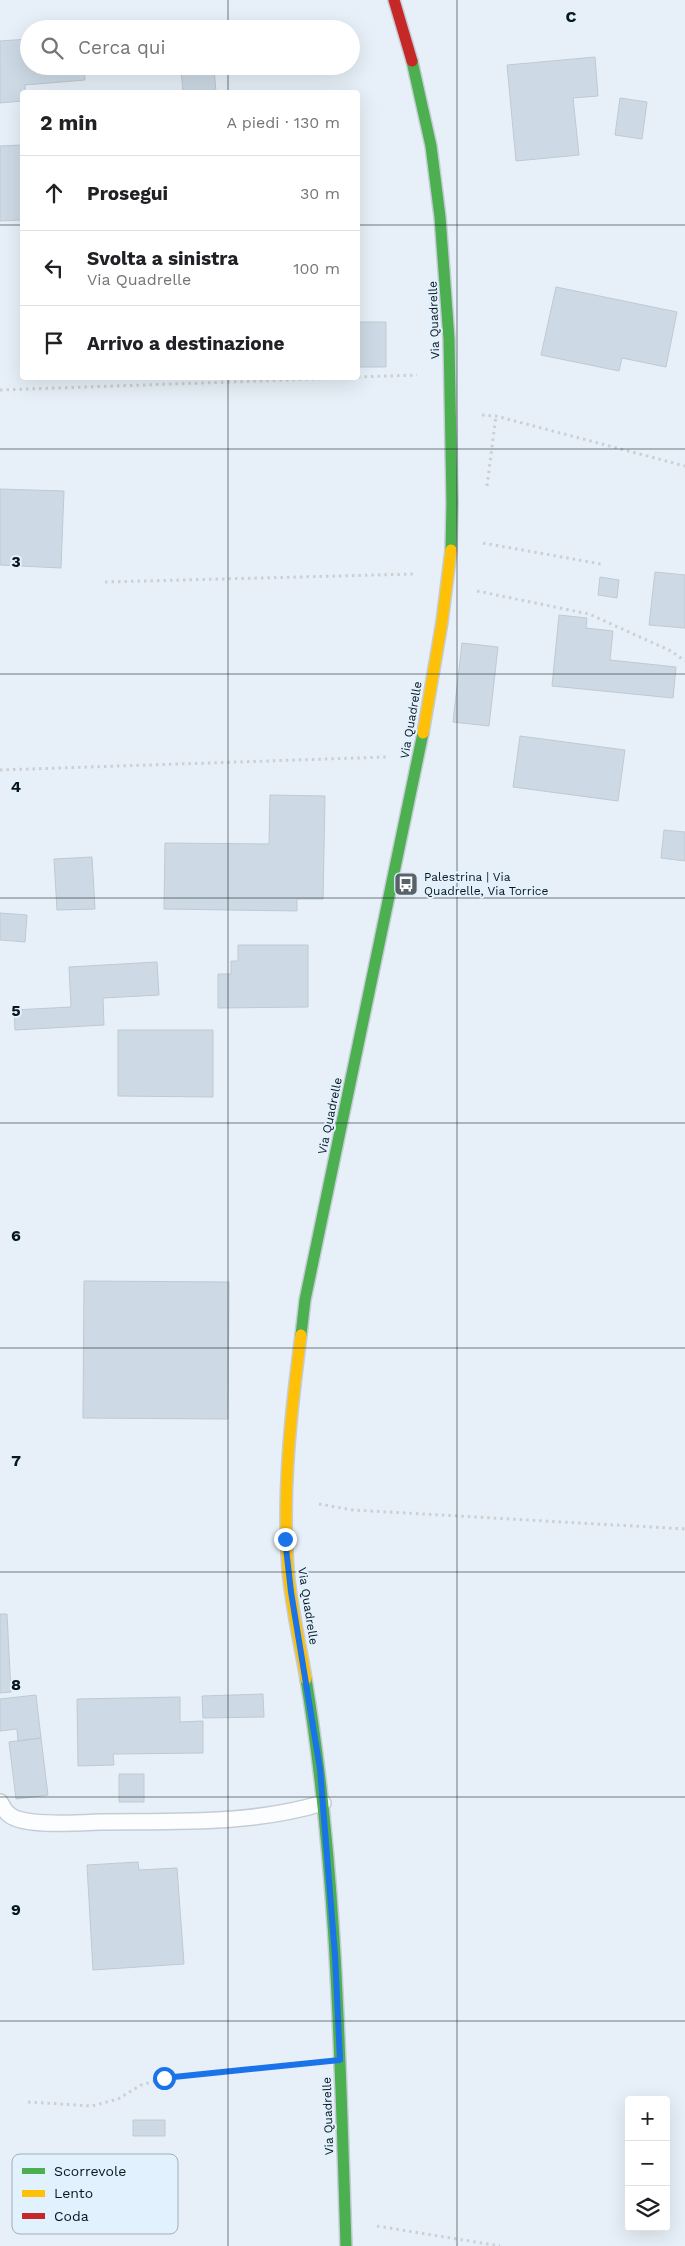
<!DOCTYPE html>
<html lang="it">
<meta charset="utf-8">
<style>
:root{--surface:#fff;--page:#f2f2f2;--text:#202124;--muted:#757577;--line:#e0e0e0}
body{margin:0;font-family:"Work Sans",sans-serif;background:var(--page);color:var(--text)}
.controls{position:absolute;right:15px;bottom:15px;display:grid;overflow:hidden;border-radius:5px;box-shadow:0 5px 20px #0002}
.controls button{width:45px;height:45px;display:grid;place-items:center;padding:0;border:0;border-bottom:1px solid var(--line);background:var(--surface);color:var(--text);font:25px sans-serif}
.stop{position:absolute;width:15px;height:15px;margin:-11px;border:4px solid #1a73e8;border-radius:50%;background:#fff}
.stop.end{background:#1a73e8;border-color:#fff;box-shadow:0 1px 5px #0008}
.list{margin:0;padding:0;list-style:none}
h2{display:flex;justify-content:space-between;align-items:center;height:65px;margin:0;padding:0 20px;font-size:21px}
h2 small{font-size:16px;font-weight:400;color:var(--muted)}
.list li{display:grid;grid-template-columns:32px 1fr auto;gap:15px;align-items:center;box-sizing:border-box;height:75px;padding:0 20px;border-top:1px solid var(--line)}
.list b{display:block;font-size:19px;white-space:nowrap}
.list p{margin:0;font-size:16px;white-space:nowrap;color:var(--muted)}
.list em{font-size:16px;font-style:normal;color:var(--muted)}
.icon{flex:none;width:28px;height:28px;fill:none;stroke:currentColor;stroke-width:2;stroke-linecap:round;stroke-linejoin:round}
.map{position:relative;flex:none;width:685px;height:2246px;overflow:hidden}
.search{position:absolute;background:var(--surface);box-shadow:0 5px 20px #0002;left:20px;top:20px;width:340px;height:55px;display:flex;align-items:center;gap:12px;box-sizing:border-box;padding:0 18px;border-radius:28px;color:var(--muted);font-size:19px}
.panel{position:absolute;background:var(--surface);box-shadow:0 5px 20px #0002;left:20px;top:90px;width:340px;height:290px;border-radius:5px}
.map>svg:first-child{display:block}
</style>
<div class="map">
<svg width="685" height="2246" viewBox="0 0 685 2246">
<rect width="100%" height="100%" fill="#e7f0f8"/>
<path fill="#cddae5" stroke="#c0c9d0" d="M29 39V66H84L85 80 25 85V92H22V101L0 103V41Z
M595 57 598 96 573 98 579 155 516 161 507 65Z
M214 68 216 92H183L181 70Z
M620 98 647 102 642 139 615 135Z
M22 145V220L0 221V146Z
M556 287 677 312 666 367 622 358 619 371 541 355Z
M358 322H386V367H358Z
M0 489 64 491 61 568 0 565Z
M655 572 685 575V628L649 625Z
M600 577 619 580 617 598 598 595Z
M559 615 587 618 586 628 613 631 610 660 676 667 673 698 552 686Z
M462 643 498 647 489 726 453 722Z
M520 736 625 750 618 801 513 787Z
M270 795 325 796 323 899H297V911L164 909 165 843 269 844Z
M664 830 685 832V861L661 858Z
M92 857 95 909 57 910 54 859Z
M0 913 27 915 25 942 0 940Z
M238 945H308V1007L218 1008V974H231V961H238Z
M157 962 159 995 103 998 104 1025 15 1030 14 1010 71 1007 69 967Z
M118 1030H213V1097L118 1096Z
M84 1281 229 1282 228 1419 83 1418Z
M0 1614H7L11 1692 0 1693Z
M263 1694 264 1717 203 1718 202 1696Z
M36 1695 41 1738 18 1741 17 1729 0 1731V1699Z
M180 1697V1722L203 1721V1753L113 1754 114 1765 78 1766 77 1699Z
M41 1738 48 1795 16 1799 9 1742Z
M119 1774H144V1802H119Z
M138 1862 139 1870 177 1868 184 1964 93 1970 87 1865Z
M133 2120H165V2136H133Z"/>
<g fill="none" stroke-linecap="round" stroke-linejoin="round">
<g stroke="#c4cdd5" stroke-width="18">
<path id="lane" d="M0 1802C4 1809 7 1815 15 1818 34 1826 78 1823 99 1822 175 1821 250 1825 323 1803"/>
</g>
<g stroke="#c4cdd5" stroke-width="14">
<path id="fast" d="M412 61 431 146 440 217 449 339 452 503 451 550
M301 1335 305 1300 423 733
M306 1679C337 1866 340 2057 346 2246"/>
</g>
<g stroke="#c4cdd5" stroke-width="14">
<path id="slow" d="M423 733 442 622 451 550
M301 1335C291 1412 282 1492 288 1570 291 1606 300 1643 306 1679"/>
</g>
<g stroke="#c4cdd5" stroke-width="14">
<path id="jam" d="M394 0 412 61"/>
</g>
<path stroke="#cdd0d2" stroke-width="3" stroke-dasharray="2.5 4" stroke-linecap="butt" d="M358 377 417 375
M0 390 345 378
M482 415 496 416 685 466
M487 486 496 416
M483 543 601 564
M105 582 415 574
M477 591 589 614 671 651 685 661
M0 770 386 757
M319 1504 353 1510 685 1529
M28 2102 92 2106 118 2099 141 2085 173 2076 307 2063
M377 2226 500 2246"/>
<use href="#lane" stroke="#fbfdfe" stroke-width="15"/>
<use href="#fast" stroke="#4caf50" stroke-width="11"/>
<use href="#slow" stroke="#ffc107" stroke-width="11"/>
<use href="#jam" stroke="#c62828" stroke-width="11"/>
</g>
<g fill="none" stroke-linecap="round" stroke-linejoin="round">
<path stroke="#1a73e8" stroke-width="6" d="M164 2078 340 2060 335 1955 320 1769 291 1592 285 1539"/>
</g>
<path fill="none" stroke="#0b151c" stroke-width="1" stroke-opacity="0.55" d="M228 0V29M457 0V2246M228 66V92M0 225H22M358 225H685M228 378V2246M0 449H685M0 674H685M0 898H685M0 1123H685M0 1348H685M0 1572H685M0 1797H685M0 2021H685"/>
<defs>
<g id="bus-square" transform="scale(1.25)"><rect x="-9" y="-9" width="18" height="18" rx="4" fill="#586269" stroke="#e1f1fe"/><path d="M-5-6H5V4H4V6H2V4H-2V6H-4V4H-5ZM-3.5-4V0h7V-4ZM-3.5 1.2v1.5H-2V1.2ZM2 1.2v1.5H3.5V1.2Z" fill="#fff"/></g>
</defs>
<g fill-rule="evenodd">
<use href="#bus-square" x="406" y="884"/>
</g>
<g text-anchor="middle" stroke-width="4" stroke-linejoin="round" paint-order="stroke">
<g font-size="12" fill="#0b151c" stroke="#e1f1fe">
<text transform="translate(434 320) rotate(-92)" y="4">Via Quadrelle</text>
<text transform="translate(411 720) rotate(-80)" y="4">Via Quadrelle</text>
<text transform="translate(330 1116) rotate(-78)" y="4">Via Quadrelle</text>
<text transform="translate(308 1606) rotate(81)" y="4">Via Quadrelle</text>
<text transform="translate(328 2116) rotate(-92)" y="4">Via Quadrelle</text>
</g>
<g font-size="12" fill="#0b151c" stroke="#e1f1fe" text-anchor="start">
<text x="424" y="881">Palestrina | Via<tspan x="424" dy="14">Quadrelle, Via Torrice</tspan></text>
</g>
</g>
<rect x="12" y="2154" width="166" height="80" rx="8" fill="#e1f1fe" stroke="#a1afba" stroke-width="1"/>
<rect x="22" y="2168" width="23" height="6" fill="#4caf50"/>
<rect x="22" y="2190" width="23" height="7" fill="#ffc107"/>
<rect x="22" y="2213" width="23" height="6" fill="#c62828"/>
<g font-size="14" fill="#0b151c">
<text x="54" y="2176">Scorrevole</text>
<text x="54" y="2198">Lento</text>
<text x="54" y="2221">Coda</text>
</g>
<g font-size="16" text-anchor="middle" font-weight="bold" fill="#0b151c" stroke="#e1f1fe" stroke-width="4" stroke-linejoin="round" paint-order="stroke">
<text x="571" y="22">C</text>
<text x="16" y="567">3</text>
<text x="16" y="792">4</text>
<text x="16" y="1016">5</text>
<text x="16" y="1241">6</text>
<text x="16" y="1466">7</text>
<text x="16" y="1690">8</text>
<text x="16" y="1915">9</text>
</g>
</svg>
<div class="controls">
<button>+</button>
<button>−</button>
<button><svg class="icon" aria-label="layers" viewBox="0 0 24 24"><path d="M12 4l9 5-9 5-9-5zM3 14l9 5 9-5"/></svg></button>
</div>
<div class="stop" style="left:164px;top:2078px"></div>
<div class="stop end" style="left:285px;top:1539px"></div>
<div class="search"><svg class="icon" aria-label="search" viewBox="0 0 24 24"><circle cx="10" cy="10" r="6"/><path d="M15 15l6 6"/></svg>Cerca qui</div>
<section class="panel">
<h2>2 min<small>A piedi · 130 m</small></h2>
<ul class="list">
<li><svg class="icon" aria-label="ahead" viewBox="0 0 24 24"><path d="M12 20V5M6 11l6-6 6 6"/></svg><div><b>Prosegui</b></div><em>30 m</em></li>
<li><svg class="icon" aria-label="left" viewBox="0 0 24 24"><path d="M17 20v-9H6M10 6l-5 5 5 5"/></svg><div><b>Svolta a sinistra</b><p>Via Quadrelle</p></div><em>100 m</em></li>
<li><svg class="icon" aria-label="arrive" viewBox="0 0 24 24"><path d="M6 21V4h12l-3 4 3 4H6"/></svg><div><b>Arrivo a destinazione</b></div></li>
</ul>
</section>
</div>
